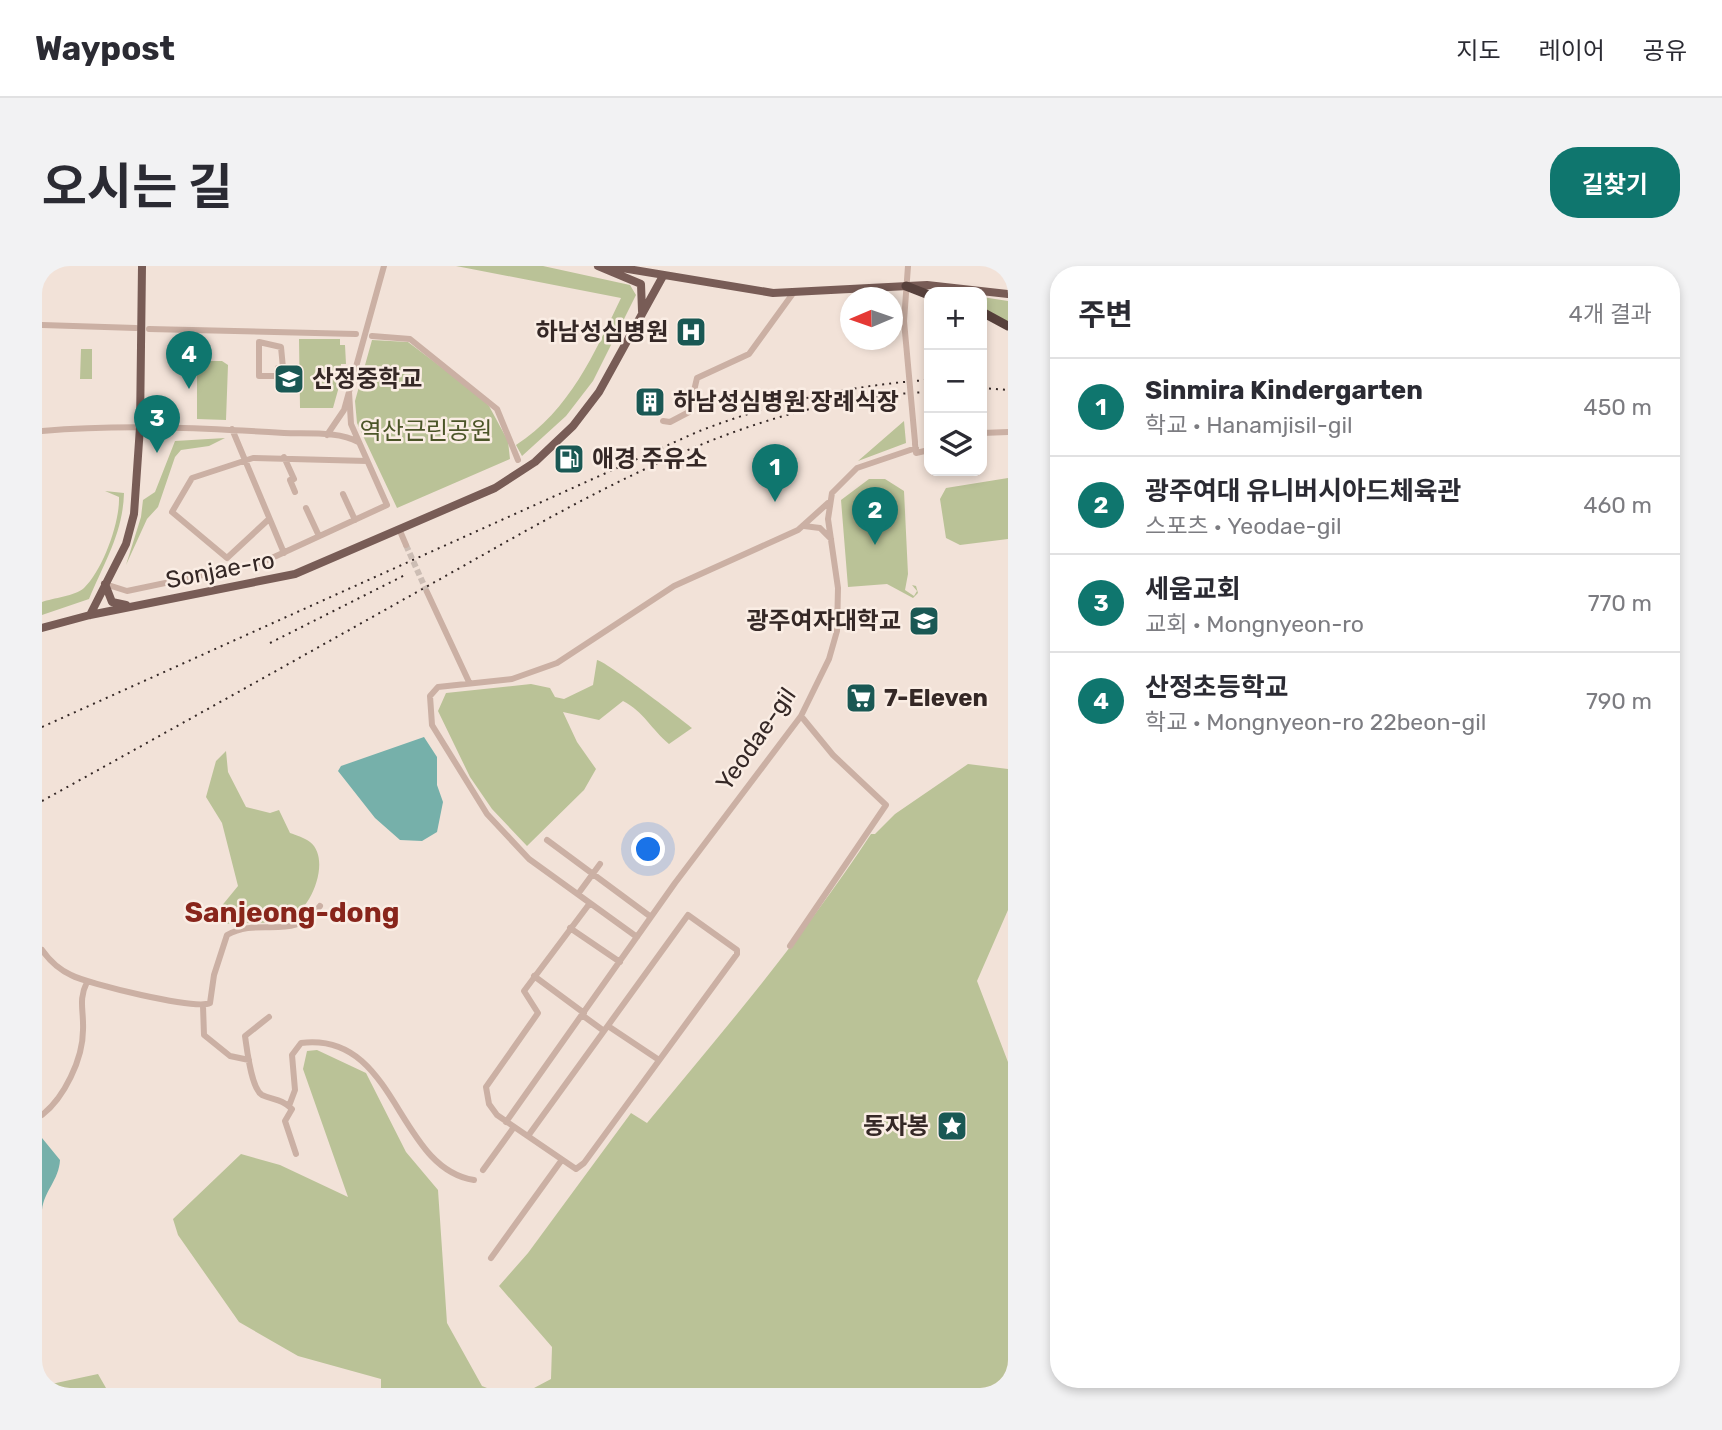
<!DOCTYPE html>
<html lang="ko">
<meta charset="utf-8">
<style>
:root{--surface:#fff;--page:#f2f2f3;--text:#2b2b33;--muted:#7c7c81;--line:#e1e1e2;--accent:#0f766e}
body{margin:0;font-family:Rubik,"Noto Sans KR",sans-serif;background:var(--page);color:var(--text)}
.controls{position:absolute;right:21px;top:21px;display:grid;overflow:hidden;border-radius:14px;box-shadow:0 4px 10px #0003}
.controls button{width:63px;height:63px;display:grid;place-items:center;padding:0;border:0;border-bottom:2px solid var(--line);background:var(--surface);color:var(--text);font:35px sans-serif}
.compass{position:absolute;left:798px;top:21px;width:63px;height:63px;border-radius:50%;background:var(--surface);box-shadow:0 4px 10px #0003;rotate:268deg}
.you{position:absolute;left:607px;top:584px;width:24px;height:24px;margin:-18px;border:5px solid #fff;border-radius:50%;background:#1a73e8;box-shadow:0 0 0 10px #1a73e833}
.badge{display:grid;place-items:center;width:46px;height:46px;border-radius:50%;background:var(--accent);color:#fff;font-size:23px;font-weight:700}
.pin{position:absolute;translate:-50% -58px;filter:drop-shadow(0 2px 4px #0008)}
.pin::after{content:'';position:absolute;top:37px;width:24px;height:21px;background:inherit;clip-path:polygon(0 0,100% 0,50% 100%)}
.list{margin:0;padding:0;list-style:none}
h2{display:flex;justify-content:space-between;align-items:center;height:91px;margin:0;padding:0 28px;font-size:30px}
h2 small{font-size:23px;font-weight:400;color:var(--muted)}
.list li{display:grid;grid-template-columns:46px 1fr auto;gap:21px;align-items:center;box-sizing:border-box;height:98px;padding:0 28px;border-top:2px solid var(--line)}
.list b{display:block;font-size:26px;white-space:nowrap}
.list p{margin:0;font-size:23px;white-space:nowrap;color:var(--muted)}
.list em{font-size:23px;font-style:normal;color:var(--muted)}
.icon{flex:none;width:38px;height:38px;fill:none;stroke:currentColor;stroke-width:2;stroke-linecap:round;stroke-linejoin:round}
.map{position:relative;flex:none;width:966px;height:1122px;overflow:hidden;border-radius:28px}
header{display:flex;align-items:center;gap:42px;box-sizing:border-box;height:98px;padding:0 35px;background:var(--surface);border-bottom:2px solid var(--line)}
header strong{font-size:33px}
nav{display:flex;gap:38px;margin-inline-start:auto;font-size:24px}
.intro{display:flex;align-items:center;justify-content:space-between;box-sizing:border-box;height:168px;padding:0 42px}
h1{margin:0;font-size:49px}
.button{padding:18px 32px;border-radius:28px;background:var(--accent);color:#fff;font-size:24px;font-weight:700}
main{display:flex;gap:42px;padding:0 42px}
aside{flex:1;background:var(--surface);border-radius:28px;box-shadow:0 4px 10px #0003}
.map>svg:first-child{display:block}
</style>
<header>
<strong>Waypost</strong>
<nav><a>지도</a><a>레이어</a><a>공유</a></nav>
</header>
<div class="intro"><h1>오시는 길</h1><a class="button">길찾기</a></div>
<main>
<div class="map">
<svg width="966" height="1122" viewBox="0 0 966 1122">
<rect width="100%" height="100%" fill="#f2e2d8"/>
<path fill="#bac297" d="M414 0H501L588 19 594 29 551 115 524 150 480 190 474 179C528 144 552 88 579 32Z
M940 31 966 35V58L940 41Z
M257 73H298V79H303L304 98H299L298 117 291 142H258Z
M330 74 366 76 431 125 447 140 466 175 468 193 355 242 315 157 313 135Z
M39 83H50V113H38Z
M155 95H180L186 99 184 154 155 153Z
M862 155 864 177 816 195Z
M183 172 167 180 139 184 133 191 116 241 105 253 84 299 99 251 101 234 113 226 133 175Z
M966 212V273L918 279 904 272 898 233 904 222Z
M827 213H843L862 225 866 308 863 324 872 330 875 325 870 319 874 320 876 327 871 332 845 318 806 321 799 234Z
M63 225 82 227C81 267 62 297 47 333L0 349V336C11 332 33 330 42 322 61 304 78 256 77 231Z
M555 394C562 394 638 452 650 462L627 478C610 464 601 445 581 435L557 454 521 446 535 476 554 503 542 524 485 580 450 543 428 511 396 445 404 427 489 418 508 422 513 431 522 433 551 419Z
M184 485 186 506 204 541 228 547 237 544 248 567C254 569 263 572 268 576 290 593 269 647 244 654 226 659 203 655 184 658L178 642 196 620 180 557 164 531 174 495Z
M926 498 966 503V644L935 715 966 796V1122H492L509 1113 510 1081 457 1020 486 987 589 847 605 857C683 763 762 670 829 568H833L853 548Z
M275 784 324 807 364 886 396 924 405 1057 440 1120 445 1122H339V1113L256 1090 197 1056 136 969 131 953 199 888 238 899 306 931 261 803 265 785Z
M56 1108 64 1122H0V1120Z"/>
<path fill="#76b0aa" d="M382 471 395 491V519L401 536 395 566 380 575 358 574 333 552 296 505 299 500Z
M0 872 18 894C17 914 2 925 0 944Z"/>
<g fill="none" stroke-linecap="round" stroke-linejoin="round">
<path stroke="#ccbdb4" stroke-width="6" stroke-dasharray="6 3" stroke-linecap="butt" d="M364 279 385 326"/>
<path stroke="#cbb0a4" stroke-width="6" d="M862 55 866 0
M0 59 94 62
M107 63 314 68
M330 70 368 73 455 143 476 194
M217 76 239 81 241 102H236V110H217Z
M621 155 628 156 647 146 655 112 707 88 752 26
M190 163 242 287
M0 165C81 158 162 162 242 167 264 168 298 165 316 176
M940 167 966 166
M285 169 302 144 342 0
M873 178 874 187 887 184
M242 191 252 213 248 214 253 226
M301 228 313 254
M264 242 277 270
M762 260 778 262 789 273
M358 265 364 279
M185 292 130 246 150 212 211 192 325 195
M185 292 227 253
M63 318 85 325 219 297 345 239 309 158 307 126
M385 326 427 416
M505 574 609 651
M536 628 558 598
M528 662 578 696
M595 671 487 593 445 548 390 459 388 430 396 421 470 413 515 397 632 320 756 264 786 237
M748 680 844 539 791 489 759 450
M0 684C7 694 18 704 29 709 46 718 153 744 168 737L172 709 185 669C218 650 252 677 278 640
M492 710 542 747
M161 740 162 769 188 790 207 794
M540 749 562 765 646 649 695 684V688L542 897 534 903 455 849 447 838 444 821 496 747 482 725 548 637
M227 751 203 770C205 783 209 822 220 829 231 834 240 833 250 843L243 855 254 888
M566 760 617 794
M247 840 253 824 250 789 259 777C355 765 354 902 432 914
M0 849C22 832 41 793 41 764 42 745 36 734 45 716
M464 856 633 617 759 450 787 393 795 365 796 322 786 253 790 227 815 202 874 182
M486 870 562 765
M441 904 472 861
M449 992 519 895"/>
<path stroke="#785c56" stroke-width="8" d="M556 0 599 18 600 45
M568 0 731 27 885 19 966 28
M63 318 70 336 84 339
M48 349 84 278 92 248 98 161 100 0
M0 362 48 349 253 308 453 222 493 196 531 160 557 126 621 10"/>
<path stroke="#57413c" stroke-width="9" d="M864 20 887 29
M940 46 966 60"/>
<path stroke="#352826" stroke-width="2" stroke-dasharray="2 5" stroke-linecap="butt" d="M940 122 966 124
M228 377 363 309
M0 461 655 166C729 137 808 119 887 114
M0 535C125 466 250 396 375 326 535 237 698 133 887 126"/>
<path stroke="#cbb0a4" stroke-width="6" d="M862 55 873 176"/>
</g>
<defs>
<g id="hospital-square" transform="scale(1.575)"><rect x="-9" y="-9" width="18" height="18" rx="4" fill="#1a5854" stroke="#faede4"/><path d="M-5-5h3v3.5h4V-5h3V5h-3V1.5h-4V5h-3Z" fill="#fff"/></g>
<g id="school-square" transform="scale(1.575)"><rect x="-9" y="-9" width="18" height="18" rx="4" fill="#1a5854" stroke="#faede4"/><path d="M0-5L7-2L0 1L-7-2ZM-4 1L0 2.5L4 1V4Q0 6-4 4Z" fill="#fff"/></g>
<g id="building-square" transform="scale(1.575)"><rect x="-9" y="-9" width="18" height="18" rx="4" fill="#1a5854" stroke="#faede4"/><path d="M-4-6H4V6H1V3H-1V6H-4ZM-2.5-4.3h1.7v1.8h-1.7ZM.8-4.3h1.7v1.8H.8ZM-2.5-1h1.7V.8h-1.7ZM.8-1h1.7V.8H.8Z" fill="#fff"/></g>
<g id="fuel-square" transform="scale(1.575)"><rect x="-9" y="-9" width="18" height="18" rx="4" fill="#1a5854" stroke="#faede4"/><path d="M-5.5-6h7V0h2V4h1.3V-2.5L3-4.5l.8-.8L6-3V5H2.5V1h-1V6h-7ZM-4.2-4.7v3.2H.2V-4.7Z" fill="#fff"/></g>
<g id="supermarket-square" transform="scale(1.575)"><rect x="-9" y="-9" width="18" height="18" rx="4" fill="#1a5854" stroke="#faede4"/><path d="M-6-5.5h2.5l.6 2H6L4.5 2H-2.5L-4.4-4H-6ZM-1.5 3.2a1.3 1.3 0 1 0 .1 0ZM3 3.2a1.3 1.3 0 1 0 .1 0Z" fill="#fff"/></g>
<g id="sight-square" transform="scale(1.575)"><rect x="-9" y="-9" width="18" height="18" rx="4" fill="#1a5854" stroke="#faede4"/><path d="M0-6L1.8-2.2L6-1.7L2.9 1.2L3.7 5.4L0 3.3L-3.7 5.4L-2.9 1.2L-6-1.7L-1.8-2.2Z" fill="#fff"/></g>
</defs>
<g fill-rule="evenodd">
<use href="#hospital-square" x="649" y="66"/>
<use href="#school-square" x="247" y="113"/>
<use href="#building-square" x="608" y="136"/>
<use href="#fuel-square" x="527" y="193"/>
<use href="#school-square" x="882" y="355"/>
<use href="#supermarket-square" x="819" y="432"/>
<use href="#sight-square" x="910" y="860"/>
</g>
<g text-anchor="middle" stroke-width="5" stroke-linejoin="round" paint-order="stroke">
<g font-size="24" font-weight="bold" fill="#352826" stroke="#faede4" text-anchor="start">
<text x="626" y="74" text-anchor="end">하남성심병원</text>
<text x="270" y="121">산정중학교</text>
<text x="631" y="144">하남성심병원 장례식장</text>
<text x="550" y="201">애경 주유소</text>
<text x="859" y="363" text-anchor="end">광주여자대학교</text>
<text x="842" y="440">7-Eleven</text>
<text x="887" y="868" text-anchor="end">동자봉</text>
</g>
<g font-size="24" fill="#4b5528" stroke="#faede4">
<text x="384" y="173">역산근린공원</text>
</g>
<g font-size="24" fill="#352826" stroke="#faede4">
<text transform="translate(178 304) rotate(-11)" y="8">Sonjae-ro</text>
<text transform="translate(714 473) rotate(-55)" y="8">Yeodae-gil</text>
</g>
<g font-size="28" font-weight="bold" fill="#88251b" stroke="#faede4">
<text x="250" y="656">Sanjeong-dong</text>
</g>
</g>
</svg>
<div class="controls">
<button>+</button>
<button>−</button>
<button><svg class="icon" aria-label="layers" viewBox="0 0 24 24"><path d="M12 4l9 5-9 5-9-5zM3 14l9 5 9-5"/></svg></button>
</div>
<svg class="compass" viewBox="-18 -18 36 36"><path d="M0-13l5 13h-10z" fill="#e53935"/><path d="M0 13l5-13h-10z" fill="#7c7c81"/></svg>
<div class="you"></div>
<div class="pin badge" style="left:733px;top:236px">1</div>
<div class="pin badge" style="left:833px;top:279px">2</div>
<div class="pin badge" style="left:115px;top:187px">3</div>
<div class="pin badge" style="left:147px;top:123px">4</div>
</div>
<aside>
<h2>주변<small>4개 결과</small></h2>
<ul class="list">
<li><span class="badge">1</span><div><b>Sinmira Kindergarten</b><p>학교 · Hanamjisil-gil</p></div><em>450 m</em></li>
<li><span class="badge">2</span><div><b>광주여대 유니버시아드체육관</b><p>스포츠 · Yeodae-gil</p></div><em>460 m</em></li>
<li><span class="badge">3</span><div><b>세움교회</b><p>교회 · Mongnyeon-ro</p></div><em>770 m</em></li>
<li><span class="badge">4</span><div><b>산정초등학교</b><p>학교 · Mongnyeon-ro 22beon-gil</p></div><em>790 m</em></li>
</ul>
</aside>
</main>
